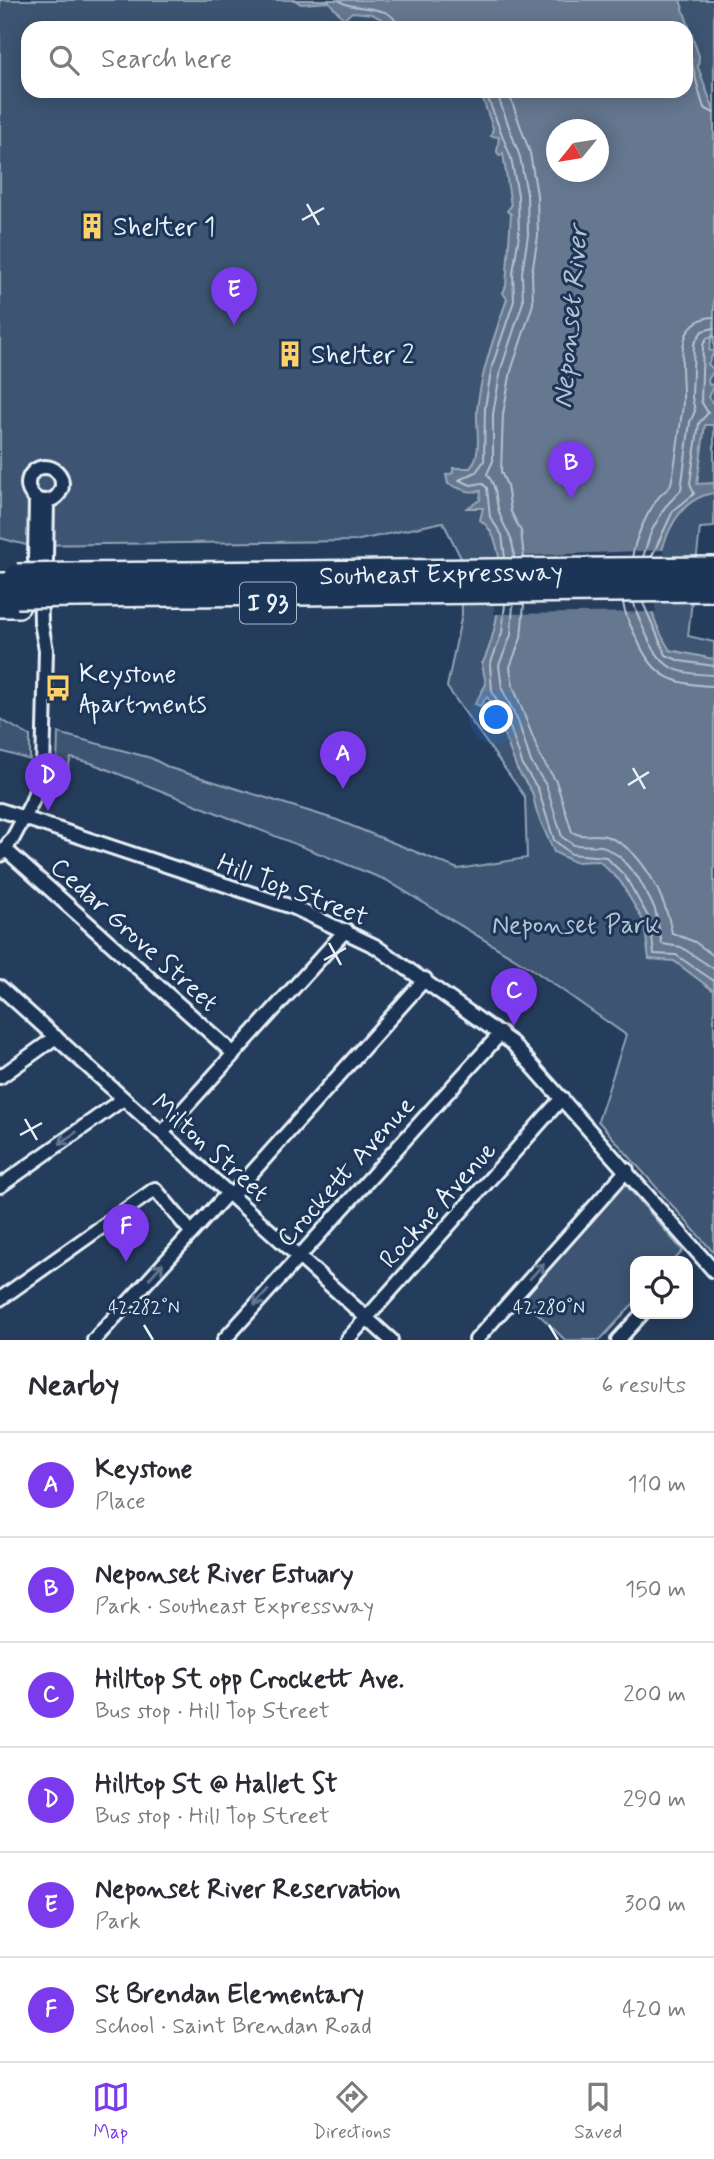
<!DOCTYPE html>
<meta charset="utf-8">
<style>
:root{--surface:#fff;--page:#f7f7f7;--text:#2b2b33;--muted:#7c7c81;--line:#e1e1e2;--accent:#7c3aed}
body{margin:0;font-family:Mynerve,sans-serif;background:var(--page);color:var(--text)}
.controls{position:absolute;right:21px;bottom:21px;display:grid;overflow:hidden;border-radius:14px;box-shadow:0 4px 18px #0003}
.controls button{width:63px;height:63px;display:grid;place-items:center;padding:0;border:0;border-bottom:2px solid var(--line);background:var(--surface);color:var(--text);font:35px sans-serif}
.compass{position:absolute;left:546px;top:119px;width:63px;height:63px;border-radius:50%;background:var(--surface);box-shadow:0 4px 18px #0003;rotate:240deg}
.you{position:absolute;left:497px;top:718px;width:24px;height:24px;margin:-18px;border:5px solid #fff;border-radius:50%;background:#1a73e8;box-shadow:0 0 0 10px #1a73e833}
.badge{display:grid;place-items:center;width:46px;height:46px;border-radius:50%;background:var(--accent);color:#fff;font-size:23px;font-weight:700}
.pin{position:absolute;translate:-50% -58px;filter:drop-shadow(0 2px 4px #0008)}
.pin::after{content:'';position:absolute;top:37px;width:24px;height:21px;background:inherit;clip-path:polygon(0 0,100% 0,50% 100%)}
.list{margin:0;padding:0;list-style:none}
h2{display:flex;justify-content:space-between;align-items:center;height:91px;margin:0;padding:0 28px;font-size:30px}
h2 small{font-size:23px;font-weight:400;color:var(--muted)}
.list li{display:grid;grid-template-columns:46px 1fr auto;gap:21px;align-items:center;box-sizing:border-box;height:105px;padding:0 28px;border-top:2px solid var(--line)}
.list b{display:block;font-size:26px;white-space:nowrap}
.list p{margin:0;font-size:23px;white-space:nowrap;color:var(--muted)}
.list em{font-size:23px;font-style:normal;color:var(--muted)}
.icon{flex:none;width:38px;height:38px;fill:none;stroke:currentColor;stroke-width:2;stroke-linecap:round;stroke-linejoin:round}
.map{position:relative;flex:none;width:714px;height:1340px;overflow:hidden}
.search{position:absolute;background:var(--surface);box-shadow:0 4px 18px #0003;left:21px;right:21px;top:21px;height:77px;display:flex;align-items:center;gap:18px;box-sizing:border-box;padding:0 24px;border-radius:21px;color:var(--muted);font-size:26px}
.sheet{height:721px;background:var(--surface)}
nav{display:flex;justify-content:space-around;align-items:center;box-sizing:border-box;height:98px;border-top:2px solid var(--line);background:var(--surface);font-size:19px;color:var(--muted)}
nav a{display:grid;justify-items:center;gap:4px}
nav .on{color:var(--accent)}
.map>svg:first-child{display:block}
</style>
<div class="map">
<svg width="714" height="1340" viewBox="0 0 714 1340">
<rect width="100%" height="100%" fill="#253d5d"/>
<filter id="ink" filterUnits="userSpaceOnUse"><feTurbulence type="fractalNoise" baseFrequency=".0143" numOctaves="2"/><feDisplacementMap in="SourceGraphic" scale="14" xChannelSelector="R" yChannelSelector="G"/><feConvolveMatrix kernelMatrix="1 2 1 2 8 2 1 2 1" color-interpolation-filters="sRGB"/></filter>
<g filter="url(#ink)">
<path fill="#3e5472" stroke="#93a2b5" stroke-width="2" fill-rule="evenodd" d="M0 0H714V527L700 528 688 636 714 642V1253L598 1121 626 1035 532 969 386 880 91 763 71 758 68 768 57 766 58 733 151 758 170 768 337 820 458 869 527 858 525 797 447 687 462 614 461 558 443 522 355 541 26 545 0 538ZM28 28H686V91H28ZM556 130H598V172H556Z
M0 719 30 736V760L0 751Z
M625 1184 683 1251 673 1261H635V1302L600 1340H565L523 1299Z"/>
<path fill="#657890" stroke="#99a8ba" stroke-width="2" fill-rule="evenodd" d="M295 0H680L699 56 698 67 714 111V328L709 350 714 352 708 364 714 370 708 380 709 385 714 384 708 397 714 405V425H705L697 484 714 483V493C673 499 660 548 655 583 653 591 650 602 652 610 654 621 663 640 670 650L714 659V991L674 961 649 959 644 922 620 881 599 861 574 862 554 852 537 813 532 792 517 769 493 705 487 697 480 706 475 704 486 684 482 664C499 633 514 542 480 520L483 508H467L480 500 481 491C466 493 462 489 448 484L446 475 453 473V468H470C483 454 476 429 477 410 481 372 495 334 507 299L503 293 506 286 511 214 507 211 511 206 503 153 500 156 497 152 499 137 491 136 493 128 482 97 471 91H686V28H398L372 14 352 12 344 19 329 2 301 4ZM556 130H598V172H556Z"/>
<path fill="#253d5d" d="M664 550 653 594 656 612 494 614 495 557Z"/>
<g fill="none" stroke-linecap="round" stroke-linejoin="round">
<path stroke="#b4c1ce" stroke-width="2" d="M339 0C352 13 394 1 398 28
M686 40C693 63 696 85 704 108L714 113
M485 91 511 158 518 195 519 235 513 273 514 301 492 366 485 407 484 461 476 472 459 480 471 485 482 483 487 488 490 517 502 535 505 558
M496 91 520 157 527 194 528 235 522 273 523 302 501 369 493 414V461L487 474C499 490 494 498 500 515 506 532 514 537 514 558
M508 91 530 153 537 195 538 236 532 273 533 304 511 371 503 414 501 472 507 485 511 512 521 531 524 558
M652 556 673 511 694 494 690 483 699 423 708 413 701 401 703 345 707 338 714 336
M632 557C636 536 646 515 658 498 661 494 667 490 670 486 674 479 680 425 682 412 688 384 666 319 714 317
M643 557 651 532 665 507 681 490 690 422 695 411 692 397 694 344 702 331 714 328
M623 603C625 616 631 627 637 639 653 677 673 685 714 686
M634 603C636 614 641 623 646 634 661 669 675 674 714 675
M643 603 666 655 680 661 714 666
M505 604 502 633 490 665 492 691 509 724 523 766 538 789 554 840 571 854 606 857 625 876 650 920 654 954 676 955 714 981
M513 604 511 635 499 665 502 689 518 721 531 762 546 785 562 837 574 845 602 846 619 856 639 879 655 909 662 944 681 947 714 969
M524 604 521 638 510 667 513 686 541 758 556 781 572 832C583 839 595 832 608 837 644 850 666 900 672 933L695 942 714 956"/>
<g stroke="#e8f1f8" stroke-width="18">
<path id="street" d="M28 484a17 17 0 1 1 34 0a17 17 0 1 1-34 0Z
M42 578 46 559 47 501
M0 810 295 908 375 946 512 1043 714 1271
M5 849 233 1053
M0 855 13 838 32 802 43 770 46 650 41 623 40 581 35 559 36 499
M0 987 391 1340
M0 1077 56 1037
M162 1133 346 930
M0 1186 123 1099
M231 1196 425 979
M0 1299 155 1189 191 1232
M94 1340 228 1193
M224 1340 501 1033
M347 1340 562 1098
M476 1340 627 1170
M618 1340 642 1314"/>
</g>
<g stroke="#e8f1f8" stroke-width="28">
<path id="highway" d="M75 575 714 569
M0 585H17
M75 595 714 589
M0 605H18"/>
</g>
<use href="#street" stroke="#1d3557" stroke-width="12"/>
<use href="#highway" stroke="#1d3557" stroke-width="23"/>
<g stroke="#e8f1f8" stroke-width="28" stroke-linecap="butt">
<path id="highway-bridge" d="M17 576 75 575
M17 596 75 595"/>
</g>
<use href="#highway-bridge" stroke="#1d3557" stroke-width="23"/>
</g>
<defs><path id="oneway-shaft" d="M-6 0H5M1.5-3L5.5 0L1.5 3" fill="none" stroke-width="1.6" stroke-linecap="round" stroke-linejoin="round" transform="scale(1.75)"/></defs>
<g stroke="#64778f">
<use href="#oneway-shaft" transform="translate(68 1138) rotate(145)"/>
<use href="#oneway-shaft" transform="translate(156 1271) rotate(-48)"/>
<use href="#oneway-shaft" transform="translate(537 1271) rotate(-48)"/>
<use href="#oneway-shaft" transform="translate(261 1298) rotate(132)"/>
</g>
</g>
<path fill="none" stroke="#e8f1f8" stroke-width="2.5" d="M307 204 319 225M302 220 324 208M633 768 645 789M628 785 649 772M329 943 341 965M324 960 346 948M25 1119 37 1140M20 1135 42 1123M144 1325 153 1340M549 1325 558 1340"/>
<defs>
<g id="building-bare" transform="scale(2.1)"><path d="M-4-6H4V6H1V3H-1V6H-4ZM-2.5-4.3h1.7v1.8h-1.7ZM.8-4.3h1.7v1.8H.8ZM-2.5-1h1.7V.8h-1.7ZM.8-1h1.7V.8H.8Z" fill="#ffd166" stroke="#1d3557" stroke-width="2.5" paint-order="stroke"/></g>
<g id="bus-bare" transform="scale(2.1)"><path d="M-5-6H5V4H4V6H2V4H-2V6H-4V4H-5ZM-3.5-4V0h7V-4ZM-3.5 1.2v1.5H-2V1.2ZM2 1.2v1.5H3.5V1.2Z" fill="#ffd166" stroke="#1d3557" stroke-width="2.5" paint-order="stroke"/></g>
</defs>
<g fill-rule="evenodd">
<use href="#building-bare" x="92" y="226"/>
<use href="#building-bare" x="290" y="354"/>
<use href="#bus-bare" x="58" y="688"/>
</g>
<g text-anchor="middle" stroke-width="6" stroke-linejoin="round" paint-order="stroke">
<rect fill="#1d3557" stroke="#abb9c8" stroke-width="2" x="240" y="582.5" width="56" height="41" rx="5"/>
<g font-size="24" font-weight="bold" fill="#e8f1f8">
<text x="268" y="611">I 93</text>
</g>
<g font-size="26" fill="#e8f1f8" stroke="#1d3557" text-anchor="start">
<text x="113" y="235">Shelter 1</text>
<text x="311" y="363">Shelter 2</text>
<text x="79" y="682">Keystone<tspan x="79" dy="30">Apartments</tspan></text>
</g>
<g font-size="26" fill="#e8f1f8" stroke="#1d3557">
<text transform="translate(441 573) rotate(-1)" y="9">Southeast Expressway</text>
<text transform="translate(293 889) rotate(21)" y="9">Hill Top Street</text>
<text transform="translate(135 934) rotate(42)" y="9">Cedar Grove Street</text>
<text transform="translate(211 1147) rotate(42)" y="9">Milton Street</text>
<text transform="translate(345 1171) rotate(-48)" y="9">Crockett Avenue</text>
<text transform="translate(437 1204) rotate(-48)" y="9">Rockne Avenue</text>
</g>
<g font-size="26" fill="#b5c2d0" stroke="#1d3557">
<text x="576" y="933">Neponset Park</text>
</g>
<g font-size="28" font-style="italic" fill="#b4c1ce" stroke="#1d3557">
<text transform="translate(569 317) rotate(-85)" y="10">Neponset River</text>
</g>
</g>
<g font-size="18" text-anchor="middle" fill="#e8f1f8" stroke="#1d3557" stroke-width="6" stroke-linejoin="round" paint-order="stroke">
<text x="144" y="1313">42.282°N</text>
<text x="549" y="1313">42.280°N</text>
</g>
</svg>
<div class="controls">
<button><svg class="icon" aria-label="locate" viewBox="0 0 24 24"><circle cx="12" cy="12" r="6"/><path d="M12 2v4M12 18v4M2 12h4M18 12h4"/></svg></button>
</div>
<svg class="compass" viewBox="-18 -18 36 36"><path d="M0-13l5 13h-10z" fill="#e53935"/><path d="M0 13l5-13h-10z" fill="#7c7c81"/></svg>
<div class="you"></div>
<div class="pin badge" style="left:343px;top:789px">A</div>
<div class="pin badge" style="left:571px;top:499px">B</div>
<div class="pin badge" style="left:514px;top:1026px">C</div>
<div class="pin badge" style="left:48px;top:811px">D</div>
<div class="pin badge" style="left:234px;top:325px">E</div>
<div class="pin badge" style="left:126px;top:1262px">F</div>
<div class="search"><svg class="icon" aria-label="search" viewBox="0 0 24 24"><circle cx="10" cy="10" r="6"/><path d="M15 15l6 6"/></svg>Search here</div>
</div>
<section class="sheet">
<h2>Nearby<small>6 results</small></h2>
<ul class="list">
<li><span class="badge">A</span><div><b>Keystone</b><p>Place</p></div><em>110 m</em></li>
<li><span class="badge">B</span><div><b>Neponset River Estuary</b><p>Park · Southeast Expressway</p></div><em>150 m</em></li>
<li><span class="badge">C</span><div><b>Hilltop St opp Crockett Ave.</b><p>Bus stop · Hill Top Street</p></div><em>200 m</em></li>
<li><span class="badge">D</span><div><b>Hilltop St @ Hallet St</b><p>Bus stop · Hill Top Street</p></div><em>290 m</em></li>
<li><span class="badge">E</span><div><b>Neponset River Reservation</b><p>Park</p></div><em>300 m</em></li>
<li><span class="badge">F</span><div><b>St Brendan Elementary</b><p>School · Saint Brendan Road</p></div><em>420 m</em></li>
</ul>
</section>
<nav>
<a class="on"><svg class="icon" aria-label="map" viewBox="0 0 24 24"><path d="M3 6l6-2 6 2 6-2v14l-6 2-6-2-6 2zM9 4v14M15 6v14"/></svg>Map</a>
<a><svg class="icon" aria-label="directions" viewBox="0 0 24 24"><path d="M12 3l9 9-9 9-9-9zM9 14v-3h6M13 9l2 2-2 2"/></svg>Directions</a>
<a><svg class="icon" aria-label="saved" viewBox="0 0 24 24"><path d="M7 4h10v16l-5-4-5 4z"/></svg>Saved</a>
</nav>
